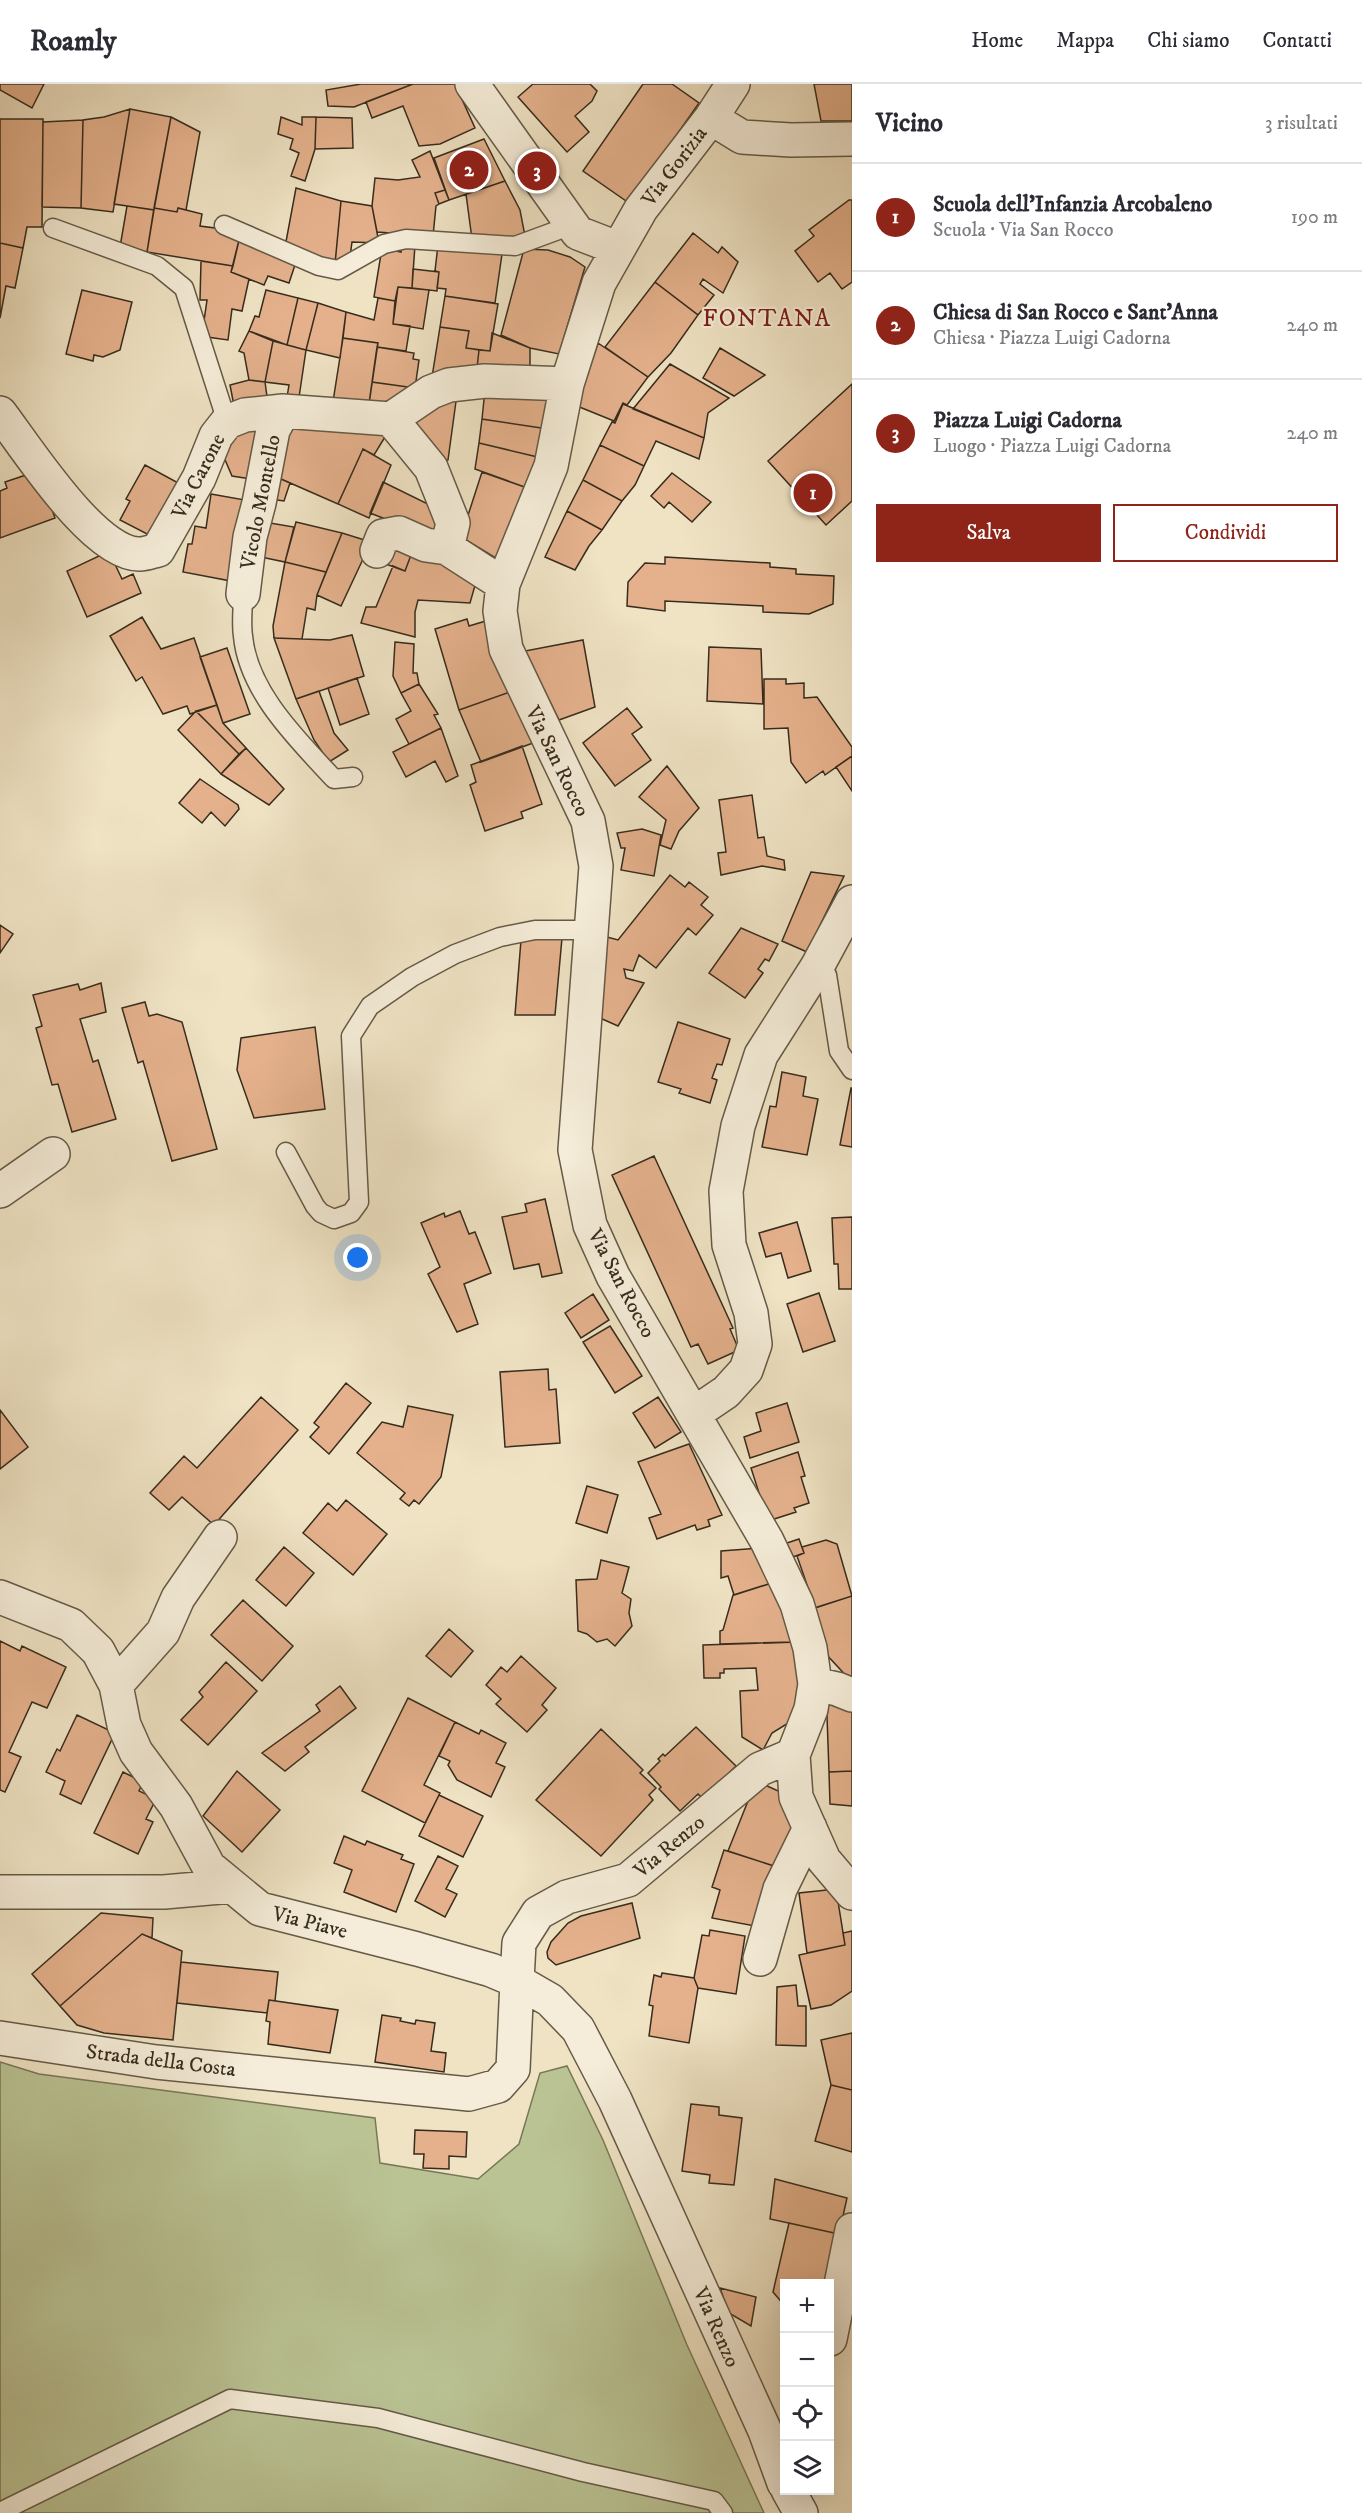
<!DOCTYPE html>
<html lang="it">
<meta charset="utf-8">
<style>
:root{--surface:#fff;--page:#f7f7f7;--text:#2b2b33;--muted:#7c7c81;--line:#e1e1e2;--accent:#8f2418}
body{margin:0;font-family:"IM FELL DW Pica",serif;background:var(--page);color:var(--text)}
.controls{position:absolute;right:18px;bottom:18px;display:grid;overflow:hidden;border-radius:0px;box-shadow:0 6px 24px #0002}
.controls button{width:54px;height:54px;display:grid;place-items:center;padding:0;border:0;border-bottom:2px solid var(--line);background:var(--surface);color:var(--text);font:30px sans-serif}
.you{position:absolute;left:358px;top:1174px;width:21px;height:21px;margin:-15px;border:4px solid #fff;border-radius:50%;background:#1a73e8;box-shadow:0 0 0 9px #1a73e833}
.badge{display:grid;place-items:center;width:39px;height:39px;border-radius:50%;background:var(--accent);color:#fff;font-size:20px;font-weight:700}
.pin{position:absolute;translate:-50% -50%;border:3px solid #fff;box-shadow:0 2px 6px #0006}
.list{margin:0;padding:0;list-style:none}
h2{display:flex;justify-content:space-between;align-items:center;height:78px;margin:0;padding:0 24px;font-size:26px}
h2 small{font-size:20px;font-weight:400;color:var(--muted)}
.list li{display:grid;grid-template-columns:39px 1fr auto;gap:18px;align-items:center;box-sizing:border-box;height:108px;padding:0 24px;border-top:2px solid var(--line)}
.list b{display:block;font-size:22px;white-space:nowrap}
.list p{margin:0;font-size:20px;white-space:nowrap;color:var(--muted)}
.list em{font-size:20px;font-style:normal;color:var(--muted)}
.actions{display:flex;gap:12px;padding:18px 24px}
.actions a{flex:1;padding:14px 0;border:2px solid var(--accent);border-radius:0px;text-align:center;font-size:21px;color:var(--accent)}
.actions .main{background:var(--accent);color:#fff}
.icon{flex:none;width:33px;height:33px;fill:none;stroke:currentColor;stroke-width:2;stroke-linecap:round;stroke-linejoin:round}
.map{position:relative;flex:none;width:852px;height:2429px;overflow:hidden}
header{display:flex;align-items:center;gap:36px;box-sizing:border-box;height:84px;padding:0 30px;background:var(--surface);border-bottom:2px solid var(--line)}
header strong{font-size:28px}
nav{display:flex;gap:33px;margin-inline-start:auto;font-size:21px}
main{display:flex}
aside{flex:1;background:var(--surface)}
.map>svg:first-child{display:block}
</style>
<header>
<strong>Roamly</strong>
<nav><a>Home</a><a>Mappa</a><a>Chi siamo</a><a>Contatti</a></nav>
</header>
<main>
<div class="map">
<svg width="852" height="2429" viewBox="0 0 852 2429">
<rect width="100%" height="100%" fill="#efe3c4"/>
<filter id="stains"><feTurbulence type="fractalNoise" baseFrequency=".00333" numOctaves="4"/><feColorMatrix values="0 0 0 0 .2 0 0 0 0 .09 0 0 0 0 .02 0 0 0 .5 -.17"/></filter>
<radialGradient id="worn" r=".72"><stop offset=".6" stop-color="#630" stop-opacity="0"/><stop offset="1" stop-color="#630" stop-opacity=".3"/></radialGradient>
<path fill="#bac394" stroke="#787858" stroke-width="1.5" d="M0 1978 39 1990 375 2034 380 2079 478 2095 519 2060 540 1989 567 1982 603 2056 687 2261 764 2429H0Z"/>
<path fill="#e4b18c" stroke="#372c1d" stroke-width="1.5" d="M0 0H44L32 24 0 6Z
M361 0H413L354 23 328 22 326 6Z
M413 0H455L475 44 440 60 419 62 403 22 372 34 366 18Z
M533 0H590L597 7 592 17 575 32 589 48 567 68 518 13Z
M643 0H672L699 19 629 119 583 87Z
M814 0H852V37H821Z
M130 25 171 33 154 126 114 120Z
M130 25 113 128 81 124 83 36 104 33Z
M171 33 200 48 186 126 178 124 177 128 154 124Z
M281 33 302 41V33H316L315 65 305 97 291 92 299 69 290 65 293 55 278 50Z
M316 33 352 34 353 64 315 65Z
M0 35H43L42 143H27L23 164 0 159Z
M83 36 81 124 42 123 43 38Z
M484 55 505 97 449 116 434 74Z
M430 67 445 106 435 109 439 120 436 122 433 152 377 148 372 122 375 94 398 96 420 93 412 76Z
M505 97 520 126 525 152 472 155 466 110Z
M296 104 341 117 335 180 285 163Z
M445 106 449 116 439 120 435 109Z
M849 116H852V198L842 205 830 189 818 198 795 167 814 152 809 146Z
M341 117 372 122 379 159 352 158 350 173 335 180Z
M127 122 154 126 147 168 120 163Z
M154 124 177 128 178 124 202 130 200 142 223 145 240 152 233 182 147 168Z
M693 149 718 169 722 163 738 178 723 209 703 195 700 200 714 211 698 231 655 198Z
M240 152 296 178 289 199 268 192 264 201 231 188Z
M0 159 23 164 15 204 6 202 0 234Z
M401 160 415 161 412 204 398 203 395 217 374 213 382 164 401 168Z
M438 161 502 170 495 219 445 212 446 205 437 204 439 188 435 187Z
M524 165 548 166 570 173 585 183 559 270 530 264 501 251Z
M201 177 233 182 231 188 249 195 242 227 232 225 228 256 207 253 203 244 207 216H200Z
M413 185 439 188 437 207 412 204Z
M655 198 698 231 671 269 648 293 605 263Z
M398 203 429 206 423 245 393 240Z
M82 206 132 218 120 266 103 273 94 271 93 277 66 270Z
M266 206 298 214 287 261 249 247 255 232 259 233Z
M445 212 498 220 490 267 466 264 469 247 440 243Z
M298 214 318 219 306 266 287 261Z
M378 214 395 217 393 240 410 242 406 267 377 263 378 259 343 254 346 228 374 236Z
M318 219 346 228 340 274 306 266Z
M440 243 469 247 466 264 479 266 477 284 432 293Z
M249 247 273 257 265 298 249 296 244 269 239 267Z
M492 249 530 264V286L477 284 479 266 490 267Z
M343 254 378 259 368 327 332 324Z
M273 257 306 266 298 320 286 319 289 301 265 298Z
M598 259 648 293 627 321 623 319 614 337 577 322Z
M377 263 414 269 413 275 419 276 415 304 372 298Z
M720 264 765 291 734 312 703 294Z
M670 280 729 314 708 329 704 354 633 325Z
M249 296 265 298 268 320 235 327 230 301Z
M372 298 415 304 382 326 368 327Z
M852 300V417L826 441 768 377Z
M485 306 553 312 548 345 482 335Z
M457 310 448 376 437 379 413 344 419 326Z
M623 320 704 354 699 375 656 357 644 382 600 361 612 338 615 339Z
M296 334 388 348 374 371 363 365 338 420 272 391Z
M482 335 548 345 542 374 479 359Z
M249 337 266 341 257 396 232 392 220 364Z
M479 359 542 374 533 406 475 385Z
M600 361 644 382 635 401 622 417 583 396Z
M363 365 391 381 369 434 338 420Z
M145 381 182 401 173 417 168 415 149 451 120 436 130 417 126 415Z
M482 388 533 406 499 476 461 453Z
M32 389 45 406 55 434 0 454V407L7 404 5 398Z
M672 389 711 418 692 438 669 418 664 424 651 412Z
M272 391 290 399 284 417 270 415Z
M583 396 622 417 602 446 567 427Z
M383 398 444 428 434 454 370 429Z
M211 410 245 416 231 497 183 488 188 460H192L195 442 206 444Z
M567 427 602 446 589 462 575 486 545 473Z
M264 438 294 443 285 478 256 472Z
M296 438 342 449 326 488 285 478Z
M342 449 371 458 341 522 317 511Z
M392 456 414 463 405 487 383 479Z
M414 463 478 491 470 519 418 516 415 528V553L361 539 366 523H376L393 482 405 487Z
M101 471 113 476 122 495 133 490 141 509 87 533 67 487Z
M665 473 770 479V483L796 485V490L834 492 833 520 809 530 763 528V522L665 517V527L627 522 628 498 645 479 665 480Z
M285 478 326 488 317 511 315 526 307 524 302 555 274 554 273 542Z
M142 533 161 565 194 554 217 621 190 630 187 622 163 630 142 593 136 597 110 552Z
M467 535 469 542 489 536 510 608 459 626 435 545Z
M352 551 364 592 296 615 274 554 330 556Z
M583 556 595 623 559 636 525 567Z
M395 558 414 560 413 589H417L419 600 401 609 393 592Z
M709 563 761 565 763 620 707 617Z
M227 564 250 630 223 639 200 573Z
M357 594 369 630 340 641 328 604Z
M764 595H786V600L804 599V614L817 613 852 663V672L825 691 823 687 806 699 791 678 788 644 764 645Z
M419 600 438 630 434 631 441 644 409 660 396 635 411 627 401 609Z
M319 607 334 649 348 666 329 678 314 656 296 615Z
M510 608 533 659 481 678 459 626Z
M217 621 223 639 246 664 239 670 196 627Z
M627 624 642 643 632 650 651 676 615 702 583 659Z
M196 627 239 670 221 690 178 646Z
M441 644 458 692 446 698 435 677 406 693 393 668Z
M522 662 542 720 521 728 523 734 485 747 470 701 476 698 471 681Z
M246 664 284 705 269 721 221 690Z
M852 672V707L836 683Z
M667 682 699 724 679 747 671 765 660 761 666 736 639 713Z
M200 695 238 721 239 725 225 742 211 728 202 739 179 719Z
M752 711 758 754 764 753 767 772 784 776 785 786 762 782 721 791 718 769 726 768 719 716Z
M642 745 661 751 654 792 621 786 625 764H621L617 749Z
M811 788 844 792 807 868 782 857Z
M670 791 685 803 689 798 708 813 701 821 713 831 696 851 688 844 656 884 639 871 633 887 624 885 626 894 644 899 618 942 600 934 607 853 618 856Z
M0 841 13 850 0 869Z
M741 844 778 860 769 877 765 875 758 885 763 889 745 914 709 889Z
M562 854 555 931H515L521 856Z
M101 899 106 928 80 935 93 978 98 976 116 1035 72 1048 58 1000 52 1001 36 944 42 942 33 911 78 900 80 906Z
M145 918 149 932 157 930 182 938 217 1065 172 1077 143 977 138 979 122 924Z
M678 938 730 955 722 981 717 980 712 994 717 996 710 1019 679 1009 681 1005 658 998Z
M315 943 325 1025 254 1034 237 986 241 954Z
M782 988 806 993 803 1012 818 1015 807 1071 762 1063 770 1022 776 1023Z
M851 1004H852V1063L840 1061Z
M654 1072 733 1244 730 1245 739 1266 708 1280 698 1260 691 1263 612 1091Z
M545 1115 562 1189 542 1193 539 1180 514 1185 502 1133 527 1128 525 1120Z
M460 1127 469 1150 475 1148 491 1189 464 1200 478 1240 457 1248 428 1190 440 1183 421 1139 444 1129 445 1133Z
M852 1133V1205H839L838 1180H834L832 1134Z
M797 1138 811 1187 788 1194 781 1169 766 1173 759 1149Z
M819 1209 835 1257 803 1268 787 1220Z
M593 1210 609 1236 581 1254 565 1229Z
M610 1242 642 1292 615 1309 583 1258Z
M548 1285 549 1306 556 1305 560 1359 505 1363 500 1288Z
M346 1299 371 1319 329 1370 310 1353 319 1343 314 1339Z
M261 1313 298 1346 214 1441 182 1413 169 1426 150 1409 184 1372 197 1384Z
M658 1313 681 1348 655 1364 633 1329Z
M787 1319 799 1358 750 1374 744 1353 761 1347 756 1329Z
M408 1322 453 1331 441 1393 419 1420 414 1416 409 1422 400 1415 405 1409 357 1369 382 1338 403 1343Z
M0 1326 28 1363 0 1385Z
M689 1360 722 1431 708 1436 710 1442 697 1446 695 1441 657 1455 649 1434 661 1430 638 1378Z
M798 1368 805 1392 801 1393 809 1419 794 1424 796 1428 768 1437 751 1384Z
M587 1402 618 1411 607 1449 576 1439Z
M346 1416 387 1450 353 1491 303 1449 328 1419 337 1427Z
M799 1455 804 1469 790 1474 784 1460Z
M826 1456 837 1460 852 1512 815 1524 797 1472 804 1469 802 1463Z
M284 1463 314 1489 286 1522 256 1496Z
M760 1464 775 1498 734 1511 728 1492 721 1494V1467Z
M601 1476 629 1483 622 1509 631 1515 629 1529 632 1542 615 1562 607 1555 597 1558 587 1550 578 1547 576 1496 597 1495Z
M775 1498 794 1558 720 1560V1547L723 1546 733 1511Z
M852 1512V1596L851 1597 825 1569 811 1525Z
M243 1516 293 1562 262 1597 211 1551Z
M449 1545 473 1567 451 1593 426 1572Z
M0 1557 20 1567 22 1562 66 1583 47 1624 32 1618 9 1668 21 1673 5 1708 0 1706Z
M798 1558 802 1605 790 1638 772 1649 763 1666 742 1653 740 1607 758 1606 756 1584 724 1585V1589H720V1594H704L703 1561Z
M521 1572 556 1604 542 1621 547 1626 527 1648 496 1620 501 1615 486 1601 501 1583 507 1588Z
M226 1578 257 1607 208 1661 181 1636 203 1613 199 1608Z
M340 1602 356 1624 305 1663 309 1668 285 1687 262 1669 320 1627 316 1621Z
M408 1614 455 1638 424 1701 440 1709 425 1739 362 1707Z
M829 1616 852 1620V1687L829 1688 827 1632Z
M77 1631 115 1649 81 1720 60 1710 65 1697 46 1688 57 1665 60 1667Z
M455 1638 479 1650 481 1646 506 1659 496 1679 505 1683 491 1713 457 1696 448 1681 450 1677 439 1672Z
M696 1643 736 1682 703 1715 698 1710 680 1727 659 1705 661 1703 648 1689 660 1677 658 1675 663 1670 665 1672Z
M601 1645 631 1674 643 1686 640 1689 656 1704 649 1711 653 1716 601 1772 536 1716Z
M237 1687 280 1726 242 1768 203 1732Z
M852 1687V1722L830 1720 829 1688Z
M123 1688 143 1698 139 1707 156 1715 146 1735 153 1738 138 1770 94 1749Z
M756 1697 785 1710 800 1736 777 1783 728 1767Z
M439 1711 483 1732 463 1773 419 1752Z
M344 1752 365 1761 367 1757 403 1771 401 1775 414 1780 396 1828 344 1808 352 1786 334 1779Z
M724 1766 777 1783 760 1843 712 1834 720 1806 712 1803Z
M438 1772 458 1782 446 1805 457 1810 445 1833 415 1817Z
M836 1805 845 1861 807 1869 799 1809Z
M632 1819 640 1854 556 1881 548 1874 547 1868 551 1858 568 1839 581 1832Z
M101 1829 153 1834 152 1854 142 1850 60 1922 32 1890Z
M710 1846 745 1852 736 1910 698 1904 694 1894 702 1851 709 1852Z
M852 1847V1907L831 1921 811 1925 799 1871 845 1861 843 1849Z
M142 1850 182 1867 173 1956 104 1949 77 1941 60 1922Z
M181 1878 278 1888 275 1917 269 1916 267 1929 177 1919Z
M662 1889 694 1894 698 1904 689 1959 649 1952 653 1922 649 1921 654 1891 661 1893Z
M796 1901 798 1922H806V1962L776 1961 777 1903Z
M269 1916 338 1926 330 1969 268 1960 270 1938 266 1937Z
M382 1931 401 1934 400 1937 415 1940 416 1936 435 1939 431 1967 446 1969 444 1988 375 1978Z
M852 1949V2006L831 2001 821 1956Z
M831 2001 852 2006V2068L815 2057Z
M691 2020 719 2023V2031L742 2034 734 2101 709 2099 710 2091 682 2087Z
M415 2046 467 2048 466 2073 449 2072V2085L423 2084 424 2070H414Z
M775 2095 847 2114 839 2150 770 2135Z
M789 2139 839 2150 829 2200H784V2221L773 2208Z
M720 2204 756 2213 751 2242 729 2229Z"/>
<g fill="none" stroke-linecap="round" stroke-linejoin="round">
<g stroke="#655a47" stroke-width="21">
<path id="service" d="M224 141 319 182 338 186 384 160 406 155 515 162 572 141
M53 144 157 182 184 204 227 338
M243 510C243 524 241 539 243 552 248 608 298 656 334 695L353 693
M817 883 827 891 839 967 852 986
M286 1068 315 1122 321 1129 334 1135 351 1129 359 1118 351 952 370 922 412 893 455 870 500 853 535 846H592
M0 2428 230 2315 378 2334 583 2388 714 2417 723 2429"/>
</g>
<g stroke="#655a47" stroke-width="36">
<path id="minor" d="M472 0 578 149 617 164
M733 0 711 34 641 125 599 199 567 300 551 382 503 500 500 527 506 565 588 737 596 782 575 1066 590 1141 613 1192 767 1457 797 1520 810 1564 815 1600 811 1625 793 1671 760 1685 628 1796 567 1813 538 1829 519 1859 517 1897 550 1916 578 1945 615 2016 765 2347 784 2399
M711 34 742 53 791 56 852 55
M0 329C26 363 95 472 140 470 146 470 153 467 158 466L199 394 216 352 227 338 245 331 283 327 391 335 431 308 449 301 485 297 567 300
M391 335 431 384 453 439 447 464 503 500
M377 467 383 452 399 449 426 461 447 464
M243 510 250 453 259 419 273 346 283 327
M0 1107 53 1070
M695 1329 726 1308 746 1286 755 1260 751 1229 729 1161 726 1107 738 1042 761 971 817 883 852 818
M0 1513 71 1541 98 1567 116 1601 124 1641 136 1668 176 1722 209 1783 260 1825 417 1865 491 1886 517 1897 513 1985 498 2002 469 2010 156 1978 0 1954
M815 1600 837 1605 852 1611
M116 1601 163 1548 178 1514 220 1453
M793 1671 796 1713 824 1776 852 1809
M0 1808H164L232 1802
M760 1875 780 1805 810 1744
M830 2255 852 2146
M788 2406 801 2429"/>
</g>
<use href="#service" stroke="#f5edd9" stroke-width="18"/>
<use href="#minor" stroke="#f5edd9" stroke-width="33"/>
</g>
<g text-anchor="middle" stroke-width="4.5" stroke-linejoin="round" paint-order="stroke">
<g font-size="21" fill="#372c1d" stroke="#f5edd9">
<text transform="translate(674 82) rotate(-53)" y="7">Via Gorizia</text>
<text transform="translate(198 392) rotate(-63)" y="7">Via Carone</text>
<text transform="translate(260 418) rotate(-79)" y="7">Vicolo Montello</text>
<text transform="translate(558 677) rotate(64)" y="7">Via San Rocco</text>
<text transform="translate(622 1199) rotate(62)" y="7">Via San Rocco</text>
<text transform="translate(669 1762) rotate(-40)" y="7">Via Renzo</text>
<text transform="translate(310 1838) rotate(14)" y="7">Via Piave</text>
<text transform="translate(161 1976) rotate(7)" y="7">Strada della Costa</text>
<text transform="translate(717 2243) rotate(66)" y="7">Via Renzo</text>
</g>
<g font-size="24" letter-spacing="1.5" fill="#7a1f14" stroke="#f5edd9">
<text x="767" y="242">FONTANA</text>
</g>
</g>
<rect width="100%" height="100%" filter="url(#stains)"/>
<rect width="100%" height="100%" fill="url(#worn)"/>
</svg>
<div class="controls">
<button>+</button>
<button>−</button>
<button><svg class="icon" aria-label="locate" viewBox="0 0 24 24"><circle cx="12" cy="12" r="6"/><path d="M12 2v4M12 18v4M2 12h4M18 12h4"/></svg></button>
<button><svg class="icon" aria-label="layers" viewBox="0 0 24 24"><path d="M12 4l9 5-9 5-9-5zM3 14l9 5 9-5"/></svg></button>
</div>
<div class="you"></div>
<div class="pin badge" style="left:813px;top:409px">1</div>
<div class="pin badge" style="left:469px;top:86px">2</div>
<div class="pin badge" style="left:537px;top:87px">3</div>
</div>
<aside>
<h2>Vicino<small>3 risultati</small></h2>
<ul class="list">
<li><span class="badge">1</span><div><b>Scuola dell'Infanzia Arcobaleno</b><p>Scuola · Via San Rocco</p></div><em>190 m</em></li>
<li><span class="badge">2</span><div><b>Chiesa di San Rocco e Sant'Anna</b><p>Chiesa · Piazza Luigi Cadorna</p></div><em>240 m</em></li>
<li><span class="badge">3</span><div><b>Piazza Luigi Cadorna</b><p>Luogo · Piazza Luigi Cadorna</p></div><em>240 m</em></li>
</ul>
<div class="actions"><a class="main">Salva</a><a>Condividi</a></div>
</aside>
</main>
